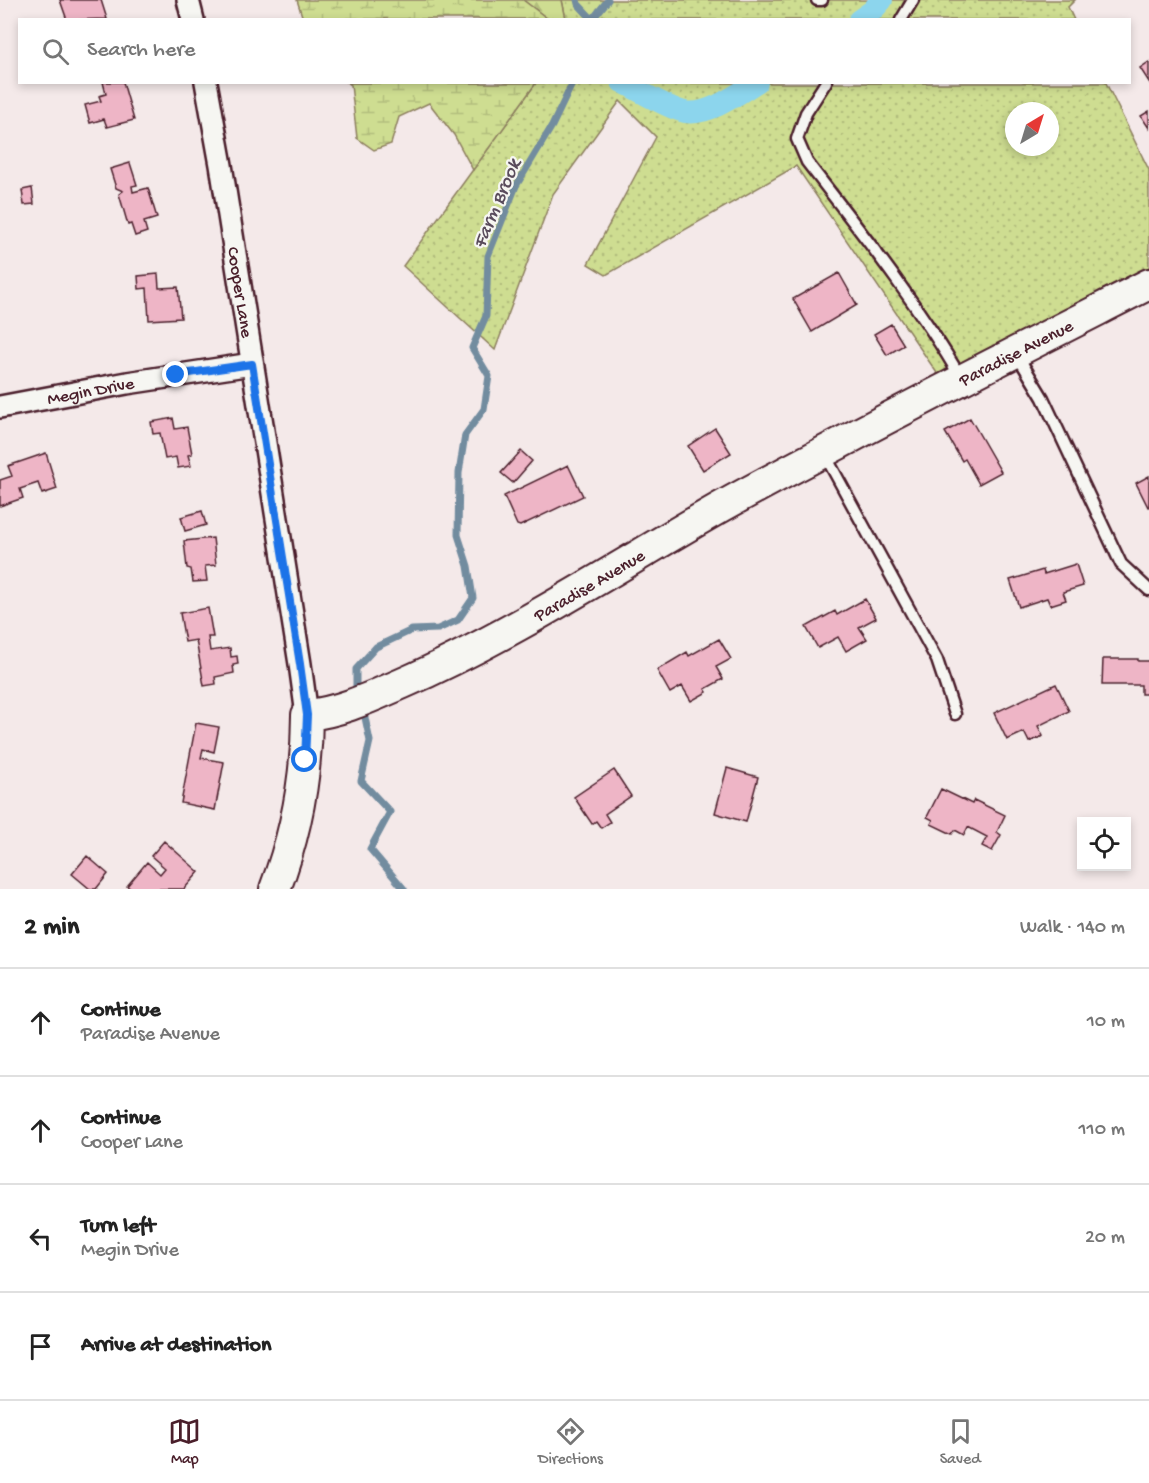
<!DOCTYPE html>
<meta charset="utf-8">
<style>
:root{--surface:#fff;--page:#f2f2f2;--text:#222;--muted:#767676;--line:#e0e0e0;--accent:#4a1f2b}
body{margin:0;font-family:"Gochi Hand",sans-serif;background:var(--page);color:var(--text)}
.controls{position:absolute;right:18px;bottom:18px;display:grid;overflow:hidden;border-radius:0px;box-shadow:0 3px 9px #0003}
.controls button{width:54px;height:54px;display:grid;place-items:center;padding:0;border:0;border-bottom:2px solid var(--line);background:var(--surface);color:var(--text);font:30px sans-serif}
.compass{position:absolute;left:1005px;top:102px;width:54px;height:54px;border-radius:50%;background:var(--surface);box-shadow:0 3px 9px #0003;rotate:38deg}
.stop{position:absolute;width:18px;height:18px;margin:-14px;border:4px solid #1a73e8;border-radius:50%;background:#fff}
.stop.end{background:#1a73e8;border-color:#fff;box-shadow:0 2px 6px #0008}
.list{margin:0;padding:0;list-style:none}
h2{display:flex;justify-content:space-between;align-items:center;height:78px;margin:0;padding:0 24px;font-size:26px}
h2 small{font-size:20px;font-weight:400;color:var(--muted)}
.list li{display:grid;grid-template-columns:39px 1fr auto;gap:18px;align-items:center;box-sizing:border-box;height:108px;padding:0 24px;border-top:2px solid var(--line)}
.list b{display:block;font-size:22px;white-space:nowrap}
.list p{margin:0;font-size:20px;white-space:nowrap;color:var(--muted)}
.list em{font-size:20px;font-style:normal;color:var(--muted)}
.icon{flex:none;width:33px;height:33px;fill:none;stroke:currentColor;stroke-width:2;stroke-linecap:round;stroke-linejoin:round}
.map{position:relative;flex:none;width:1149px;height:889px;overflow:hidden}
.search{position:absolute;background:var(--surface);box-shadow:0 3px 9px #0003;left:18px;right:18px;top:18px;height:66px;display:flex;align-items:center;gap:15px;box-sizing:border-box;padding:0 21px;border-radius:0px;color:var(--muted);font-size:22px}
.sheet{height:510px;background:var(--surface)}
nav{display:flex;justify-content:space-around;align-items:center;box-sizing:border-box;height:84px;border-top:2px solid var(--line);background:var(--surface);font-size:16px;color:var(--muted)}
nav a{display:grid;justify-items:center;gap:3px}
nav .on{color:var(--accent)}
.map>svg:first-child{display:block}
</style>
<div class="map">
<svg width="1149" height="889" viewBox="0 0 1149 889">
<defs>
<pattern id="grass-dots" width="8" height="8" patternUnits="userSpaceOnUse" patternTransform="scale(1.5)"><rect width="8" height="8" fill="#cedd91"/><path d="M2 2h.1M6 6h.1" fill="none" stroke="#b2bd7d" stroke-width="1.8" stroke-linecap="round"/></pattern>
<pattern id="forest-firs" width="22" height="20" patternUnits="userSpaceOnUse" patternTransform="scale(1.5)"><rect width="22" height="20" fill="#cedd91"/><path d="M5 1l3.5 6h-7zM16 11l3.5 6h-7z" fill="#b2bd7d"/></pattern>
<pattern id="wetland-marsh" width="20" height="14" patternUnits="userSpaceOnUse" patternTransform="scale(1.5)"><rect width="20" height="14" fill="#cedd91"/><path d="M1 5h8M5 5V1M11 12h8M15 12V8" fill="none" stroke="#b2bd7d"/></pattern>
</defs>
<rect width="100%" height="100%" fill="#f4e9e9"/>
<filter id="ink" filterUnits="userSpaceOnUse"><feTurbulence type="fractalNoise" baseFrequency=".0167" numOctaves="2"/><feDisplacementMap in="SourceGraphic" scale="12" xChannelSelector="R" yChannelSelector="G"/><feConvolveMatrix kernelMatrix="1 2 1 2 8 2 1 2 1" color-interpolation-filters="sRGB"/></filter>
<g filter="url(#ink)">
<path fill="url(#grass-dots)" stroke="#8c7e5e" stroke-width="1.5" fill-rule="evenodd" d="M562 0H1075L1068 7 1074 20H566Z
M536 83H1106L1149 170V272L941 379 796 166 606 275 588 264 656 137 620 101 553 194 495 350 403 266ZM1014 111H1050V147H1014Z"/>
<path fill="url(#forest-firs)" stroke="#8c7e5e" stroke-width="1.5" d="M523 0H562L566 19H548Z"/>
<path fill="url(#wetland-marsh)" stroke="#8c7e5e" stroke-width="1.5" d="M297 0H523L548 19H303Z
M348 83H536L473 170 454 135 429 103 399 117 391 144 374 150 357 138 351 85Z"/>
<g fill="none" stroke-linecap="round" stroke-linejoin="round">
<path stroke="#728c9f" stroke-width="7" d="M577 0 578 4 592 19
M592 20 608 0
M356 688V669L376 647 412 630 438 629 458 620 473 598 468 566 458 535 459 473 465 435 484 409 489 376 472 348 486 316 488 256 516 186 552 126 573 82
M364 713 370 741 361 781 390 812 370 849 404 889"/>
<path stroke="#8cd5ed" stroke-width="22" d="M859 20 872 11 882 0
M622 82C638 90 669 109 685 112 708 116 738 94 757 82"/>
</g>
<path fill="#eeb5c6" stroke="#4a1f2b" stroke-width="1.5" d="M60 0H101L107 19 67 20Z
M1149 62V82L1140 68Z
M103 82H123L134 120 107 127 104 119 90 123 85 105 101 101 99 96 106 94Z
M1149 111V128L1141 116Z
M130 163 137 185 132 186 133 192 148 188 157 218 144 222 147 232 135 236 131 224 128 225 119 194 123 191 116 188 110 169Z
M32 188 34 204 24 205 22 190Z
M839 273 857 305 812 332 793 299Z
M158 274 159 288 178 287 181 318 149 320 147 288 139 289 138 276Z
M891 324 904 345 887 355 874 334Z
M173 418 175 429 187 427 192 454 188 455 191 466 178 468 176 457 165 459 160 433 153 434 151 422Z
M970 418 1001 472 979 484 965 459 962 461 945 432Z
M715 428 731 453 703 470 688 446Z
M521 451 532 461 513 483 501 473Z
M46 453 57 489 42 494 38 483 20 489 23 498 0 506V480L12 476 8 466Z
M568 465 583 496 520 526 517 525 504 496Z
M1149 476V507H1148L1136 483Z
M202 511 206 525 185 531 181 517Z
M213 538 216 565 205 566 207 581 193 582 191 569 187 568 184 541Z
M1076 564 1083 586 1063 592 1066 600 1050 605 1047 598 1019 607 1010 580 1043 570 1044 574Z
M865 599 876 618 859 627 867 639 846 651 838 637 818 648 806 627 835 611 837 615Z
M208 608 213 637H208L210 651 230 648 231 657 237 656 238 664 233 665 234 673 215 677 216 684 204 686 196 640 185 642 180 613Z
M719 639 731 659 716 667 723 679 705 689 707 692 691 701 682 686 670 693 657 670 687 652 689 656Z
M1103 659H1138V661H1149V694H1141V685H1102Z
M1056 684 1069 711 1038 726 1043 736 1029 742 1024 732 1007 740 994 713Z
M196 723 219 727 214 752 203 749 201 758 224 762 215 810 181 803Z
M727 768 758 777 746 822 715 813Z
M614 770 631 796 605 814 610 822 601 828 596 821 592 824 574 797Z
M941 789 972 804 974 800 1005 815 997 832 1001 835 992 851 982 846 987 837 968 827 964 835 955 830 952 834 931 824 933 820 927 817Z
M164 841 199 872 184 889H131L127 886 147 862 160 874 165 868 151 856Z
M87 856 108 874 96 889H90L72 874Z"/>
<g fill="none" stroke-linecap="round" stroke-linejoin="round">
<g stroke="#4a1f2b" stroke-width="15">
<path id="lane" d="M817 0H822
M901 20 913 0
M826 82 806 113 797 139 807 162C861 232 916 301 961 378
M1017 355 1043 398 1121 564 1149 590
M825 455 937 660 955 714"/>
</g>
<g stroke="#4a1f2b" stroke-width="26">
<g id="street">
<path d="M188 0 193 20"/>
<path id="s1" d="M206 82 221 165 300 664 307 715"/>
<path id="s2" d="M0 407 127 383 252 364"/>
</g>
</g>
<g stroke="#4a1f2b" stroke-width="34">
<g id="secondary">
<path id="s3" d="M275 889C296 834 307 774 307 715 340 712 371 697 401 684 511 636 611 570 714 511 758 486 803 463 848 439 948 386 1049 335 1149 284"/>
</g>
</g>
<use href="#lane" stroke="#f6f6f2" stroke-width="10"/>
<use href="#street" stroke="#f6f6f2" stroke-width="21"/>
<use href="#secondary" stroke="#f6f6f2" stroke-width="30"/>
</g>
</g>
<g fill="none" stroke-linecap="round" stroke-linejoin="round" filter="url(#ink)">
<path stroke="#1a73e8" stroke-width="8" d="M176 375 252 364 300 664 307 715 305 760"/>
</g>
<g text-anchor="middle" stroke-width="4.5" stroke-linejoin="round" paint-order="stroke">
<g font-size="18" fill="#4a1f2b" stroke="#f6f6f2">
<text dy="6" stroke="none"><textPath href="#s1" startOffset="213">Cooper Lane</textPath></text>
<text dy="6" stroke="none"><textPath href="#s3" startOffset="976">Paradise Avenue</textPath></text>
<text dy="6" stroke="none"><textPath href="#s2" startOffset="92">Megin Drive</textPath></text>
<text dy="6" stroke="none"><textPath href="#s3" startOffset="490">Paradise Avenue</textPath></text>
</g>
<g font-size="20" font-style="italic" fill="#5a4c5c" stroke="#f6f6f2">
<text transform="translate(495 203) rotate(-67)" y="7">Farm Brook</text>
</g>
</g>
</svg>
<div class="controls">
<button><svg class="icon" aria-label="locate" viewBox="0 0 24 24"><circle cx="12" cy="12" r="6"/><path d="M12 2v4M12 18v4M2 12h4M18 12h4"/></svg></button>
</div>
<svg class="compass" viewBox="-18 -18 36 36"><path d="M0-13l5 13h-10z" fill="#e53935"/><path d="M0 13l5-13h-10z" fill="#767676"/></svg>
<div class="stop" style="left:305px;top:760px"></div>
<div class="stop end" style="left:176px;top:375px"></div>
<div class="search"><svg class="icon" aria-label="search" viewBox="0 0 24 24"><circle cx="10" cy="10" r="6"/><path d="M15 15l6 6"/></svg>Search here</div>
</div>
<section class="sheet">
<h2>2 min<small>Walk · 140 m</small></h2>
<ul class="list">
<li><svg class="icon" aria-label="ahead" viewBox="0 0 24 24"><path d="M12 20V5M6 11l6-6 6 6"/></svg><div><b>Continue</b><p>Paradise Avenue</p></div><em>10 m</em></li>
<li><svg class="icon" aria-label="ahead" viewBox="0 0 24 24"><path d="M12 20V5M6 11l6-6 6 6"/></svg><div><b>Continue</b><p>Cooper Lane</p></div><em>110 m</em></li>
<li><svg class="icon" aria-label="left" viewBox="0 0 24 24"><path d="M17 20v-9H6M10 6l-5 5 5 5"/></svg><div><b>Turn left</b><p>Megin Drive</p></div><em>20 m</em></li>
<li><svg class="icon" aria-label="arrive" viewBox="0 0 24 24"><path d="M6 21V4h12l-3 4 3 4H6"/></svg><div><b>Arrive at destination</b></div></li>
</ul>
</section>
<nav>
<a class="on"><svg class="icon" aria-label="map" viewBox="0 0 24 24"><path d="M3 6l6-2 6 2 6-2v14l-6 2-6-2-6 2zM9 4v14M15 6v14"/></svg>Map</a>
<a><svg class="icon" aria-label="directions" viewBox="0 0 24 24"><path d="M12 3l9 9-9 9-9-9zM9 14v-3h6M13 9l2 2-2 2"/></svg>Directions</a>
<a><svg class="icon" aria-label="saved" viewBox="0 0 24 24"><path d="M7 4h10v16l-5-4-5 4z"/></svg>Saved</a>
</nav>
